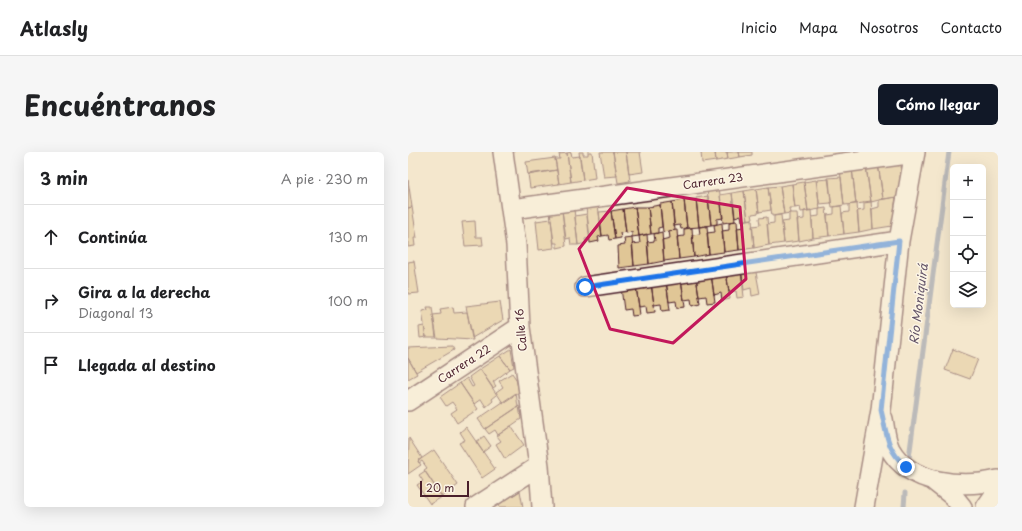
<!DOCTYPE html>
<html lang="es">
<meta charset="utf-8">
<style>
:root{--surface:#fff;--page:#f6f6f6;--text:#202124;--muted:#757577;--line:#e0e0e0;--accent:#111827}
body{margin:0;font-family:"Playpen Sans",sans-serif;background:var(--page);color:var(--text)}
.controls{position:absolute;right:12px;top:12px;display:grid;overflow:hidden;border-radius:6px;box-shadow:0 4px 16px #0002}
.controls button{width:36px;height:36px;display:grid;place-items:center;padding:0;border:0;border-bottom:1px solid var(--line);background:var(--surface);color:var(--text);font:20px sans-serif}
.scale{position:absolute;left:12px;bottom:10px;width:49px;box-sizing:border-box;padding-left:4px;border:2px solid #4a1f2b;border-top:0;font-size:11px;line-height:14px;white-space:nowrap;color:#4a1f2b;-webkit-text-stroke:3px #fcf5e5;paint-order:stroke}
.stop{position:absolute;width:12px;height:12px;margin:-9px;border:3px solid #1a73e8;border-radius:50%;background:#fff}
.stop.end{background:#1a73e8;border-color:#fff;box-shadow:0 1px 4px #0008}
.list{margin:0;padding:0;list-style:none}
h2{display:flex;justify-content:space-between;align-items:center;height:52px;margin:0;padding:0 16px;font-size:17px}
h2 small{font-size:13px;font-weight:400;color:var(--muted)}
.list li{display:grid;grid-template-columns:26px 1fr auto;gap:12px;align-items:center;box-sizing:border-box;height:64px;padding:0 16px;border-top:1px solid var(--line)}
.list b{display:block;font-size:15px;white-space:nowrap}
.list p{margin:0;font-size:13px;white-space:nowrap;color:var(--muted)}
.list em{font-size:13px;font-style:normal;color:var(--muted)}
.icon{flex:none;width:22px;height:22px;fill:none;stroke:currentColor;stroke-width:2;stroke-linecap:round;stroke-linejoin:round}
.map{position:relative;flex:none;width:590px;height:355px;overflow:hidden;border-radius:6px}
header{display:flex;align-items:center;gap:24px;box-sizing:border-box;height:56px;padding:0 20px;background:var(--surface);border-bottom:1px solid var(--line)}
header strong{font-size:19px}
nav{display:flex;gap:22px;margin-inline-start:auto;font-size:14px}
.intro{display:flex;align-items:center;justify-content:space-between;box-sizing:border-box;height:96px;padding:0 24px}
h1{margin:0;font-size:28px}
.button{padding:10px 18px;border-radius:6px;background:var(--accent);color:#fff;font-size:14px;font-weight:700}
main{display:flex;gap:24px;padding:0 24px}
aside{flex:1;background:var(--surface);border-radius:6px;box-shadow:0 4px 16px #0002}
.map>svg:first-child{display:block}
</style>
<header>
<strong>Atlasly</strong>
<nav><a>Inicio</a><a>Mapa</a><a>Nosotros</a><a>Contacto</a></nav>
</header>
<div class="intro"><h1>Encuéntranos</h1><a class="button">Cómo llegar</a></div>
<main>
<aside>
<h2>3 min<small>A pie · 230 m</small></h2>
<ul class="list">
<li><svg class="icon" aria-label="ahead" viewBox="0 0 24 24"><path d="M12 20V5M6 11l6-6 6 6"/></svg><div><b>Continúa</b></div><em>130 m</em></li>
<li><svg class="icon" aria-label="right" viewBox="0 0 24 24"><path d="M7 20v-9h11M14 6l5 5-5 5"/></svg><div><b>Gira a la derecha</b><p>Diagonal 13</p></div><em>100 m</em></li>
<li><svg class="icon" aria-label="arrive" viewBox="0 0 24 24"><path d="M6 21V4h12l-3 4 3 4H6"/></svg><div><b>Llegada al destino</b></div></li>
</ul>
</aside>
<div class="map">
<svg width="590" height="355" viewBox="0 0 590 355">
<rect width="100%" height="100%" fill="#f4e7cd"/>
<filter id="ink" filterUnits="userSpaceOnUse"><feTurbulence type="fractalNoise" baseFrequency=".025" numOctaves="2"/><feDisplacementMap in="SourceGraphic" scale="8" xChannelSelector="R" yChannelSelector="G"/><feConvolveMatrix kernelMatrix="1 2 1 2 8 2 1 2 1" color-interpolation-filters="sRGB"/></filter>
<g filter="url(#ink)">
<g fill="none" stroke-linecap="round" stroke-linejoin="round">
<path stroke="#7783a1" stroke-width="5" d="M501 306 541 0
M496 355 497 341"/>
</g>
<path fill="#e0c696" stroke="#4a1f2b" d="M163 0 164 5 172 4 175 28 163 30 159 1Z
M171 0H175V3H180V0H184L187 26 175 28Z
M192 0H205L209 24 196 25Z
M205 0H218L222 29 210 31Z
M218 0H232L235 20 221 22Z
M293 0H307L308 9 294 11Z
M307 0H319L320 7 308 9Z
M319 0H331L332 5 320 7Z
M331 0H344V3L332 5Z
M159 1 163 30 151 32 147 7H152L151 2Z
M147 6 149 18 120 23 118 10Z
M494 8 490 45 475 47 470 11Z
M470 11 475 47 463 50 458 14Z
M458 14 463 50 448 52 444 16Z
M444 16 448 52 436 53 432 17Z
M149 18 151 32 122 36 120 22Z
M433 25 436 53 424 55 420 26Z
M421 27 423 51 411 52 409 28Z
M0 28 4 55 0 56Z
M408 28 412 57 400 59 396 30Z
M396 30 400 59 393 60 392 55 387 56 384 32Z
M384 32 387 56H381L382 61 376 62 372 34Z
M372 34 376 62 364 64 360 35Z
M311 35 315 66 309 67V72L303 73 299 37Z
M360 35 363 58 351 60 348 37Z
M348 37 351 61 344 62 345 67 340 68 336 39Z
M336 39 340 68 334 69 333 63 327 65 324 41Z
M324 41 327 69 315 71 312 43Z
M300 44 303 73 291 75 288 46Z
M488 45 484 74 465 77 464 57 471 55V48Z
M276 47H288L291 75 279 76Z
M276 48 279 76 273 77 272 73 266 74 264 50Z
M463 49 465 77 451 80 449 59 456 58V50Z
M264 50 267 78 255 80 252 52Z
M449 51 451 80 436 82 434 61 441 60V53Z
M190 53 194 84 190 85 191 89 182 91 178 55Z
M252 53 254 75 250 76V81L243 82 240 55Z
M433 54 436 82 421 84 419 63 426 62V55Z
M4 55 9 86H6L7 94 0 95V56Z
M227 55 231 84 224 85V80L218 81 215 57Z
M240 55 243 82 231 84 227 55Z
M418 56 421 84 405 86 404 65 411 64V57Z
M166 57 170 93H163L162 86 158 87 154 58Z
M215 57 218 80 212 81 213 86 207 87 203 59Z
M154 58 158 94 149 96V91H146L142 60Z
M403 58 405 86 391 89 389 68 396 67V59Z
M203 59 207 87 201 88 200 83 194 84 191 60Z
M381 61H389L391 89 376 91 374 70 381 69Z
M179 62 182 86 177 87 178 91 170 93 167 64Z
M373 63 376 91 361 93 359 72 366 71V64Z
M359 65 361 93 346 96 344 74 352 73 351 66Z
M143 67 146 96 131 98 128 69Z
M344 67 346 96 331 98 329 76 336 75V68Z
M67 69 68 85H74L75 93 57 94 54 70Z
M329 69 331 98 316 100 314 79 321 78V70Z
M314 71 316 100 301 102 299 81 307 80 306 73Z
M299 74 301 102 286 105 284 83 292 82 291 75Z
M284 76 286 105 271 107 269 85 276 84V77Z
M269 78 271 107 256 109 254 88 262 86 261 79Z
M254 80 256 109 241 112 239 90 247 89 246 82Z
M239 82 241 112 226 114 224 92 232 91 231 84Z
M224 85 226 114 211 116 210 94 217 93 216 86Z
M6 109 11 141 0 142V110Z
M347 115 352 142 344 144 343 136 336 138 333 117Z
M333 117 336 145 329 146 328 139 321 140 318 119Z
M318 119 322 147 314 149 313 141 306 143 303 122Z
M303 122 307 150 299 151 298 144 291 145 288 124Z
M288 124 292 152 284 154 283 147 276 148 273 127Z
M273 127 277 155 269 156 268 149 261 150 258 129Z
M258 129 262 158 254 159 253 152 246 153 243 131Z
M243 131 247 160 239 161 238 154 231 155 228 134Z
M228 134 232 163 224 164 223 157 216 158 213 136Z
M92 150 95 168 64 186 58 154Z
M19 155H24L28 185H18L14 159 20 158Z
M45 155 46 161 59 160 65 188 29 186 25 163 33 162 32 157Z
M16 174 18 185 12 186 11 175Z
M44 194 46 198 8 220 0 206V196Z
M103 197 106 215 102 217 92 204Z
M545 197 570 207 562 227 537 218Z
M92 204 102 217 85 230 88 234 85 236 72 217Z
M0 206 9 222 0 227Z
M72 217 89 243 84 247 85 249 78 255 73 247 66 252 52 231 59 226 64 235 66 234 61 225Z
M104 221 108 227 111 240 95 251 88 240 95 235 91 229Z
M52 231 70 257 49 271 43 261 49 257 44 250 38 254 32 245Z
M108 241 110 255 77 277 70 267Z
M111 254 113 267 90 283 87 278 81 282 77 277Z
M103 274 116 293 97 307 88 292 93 289 89 284Z
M58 275 87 317 74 326 51 291 57 288 52 280Z
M76 284 83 294 75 300 68 290Z
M1 286 14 306 10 309 13 313 0 322Z
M26 298 50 333 34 345 16 318 19 316 14 309 11 311 10 309Z
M17 319 34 345 22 352 9 333 15 329 11 323Z
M112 339 115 355H91L90 353Z"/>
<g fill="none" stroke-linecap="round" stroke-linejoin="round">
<g stroke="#4a1f2b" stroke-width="22">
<path id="minor" d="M95 0 108 93 112 175 131 314 134 355
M104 57 507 1
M177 135 491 89
M0 249 112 175
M475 267C477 277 477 287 482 297 502 333 555 336 590 328
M526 329 545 344 554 355
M68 355 131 314
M456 355 473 258 491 89 507 0
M578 355 590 338"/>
</g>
<use href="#minor" stroke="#fcf5e5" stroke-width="19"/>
</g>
</g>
<g fill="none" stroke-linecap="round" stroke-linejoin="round" filter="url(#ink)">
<path stroke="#1a73e8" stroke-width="5" d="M177 135 491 89 473 258C479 282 478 297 498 315"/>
</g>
<path d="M0 0H590V355H0ZM219 36 332 55 338 127 265 191 202 177 171 97Z" fill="#f4e7cd" fill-opacity=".55" fill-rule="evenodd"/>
<path fill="none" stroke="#c2185b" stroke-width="3" stroke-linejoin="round" d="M219 36 332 55 338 127 265 191 202 177 171 97Z"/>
<g text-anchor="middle" stroke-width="3" stroke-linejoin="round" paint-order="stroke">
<g font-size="11" fill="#4a1f2b" stroke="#fcf5e5">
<text transform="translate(305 29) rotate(-8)" y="4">Carrera 23</text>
<text transform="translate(113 178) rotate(-95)" y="4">Calle 16</text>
<text transform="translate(56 212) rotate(-33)" y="4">Carrera 22</text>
</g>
<g font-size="12" font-style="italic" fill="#605166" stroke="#fcf5e5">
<text transform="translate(511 152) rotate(-83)" y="4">Río Moniquirá</text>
</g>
</g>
</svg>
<div class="controls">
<button>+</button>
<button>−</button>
<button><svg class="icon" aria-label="locate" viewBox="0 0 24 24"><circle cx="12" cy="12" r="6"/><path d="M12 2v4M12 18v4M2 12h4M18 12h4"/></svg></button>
<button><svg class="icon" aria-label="layers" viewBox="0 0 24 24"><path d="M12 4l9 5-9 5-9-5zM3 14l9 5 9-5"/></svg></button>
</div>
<div class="scale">20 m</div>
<div class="stop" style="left:177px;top:135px"></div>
<div class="stop end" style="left:498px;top:315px"></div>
</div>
</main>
